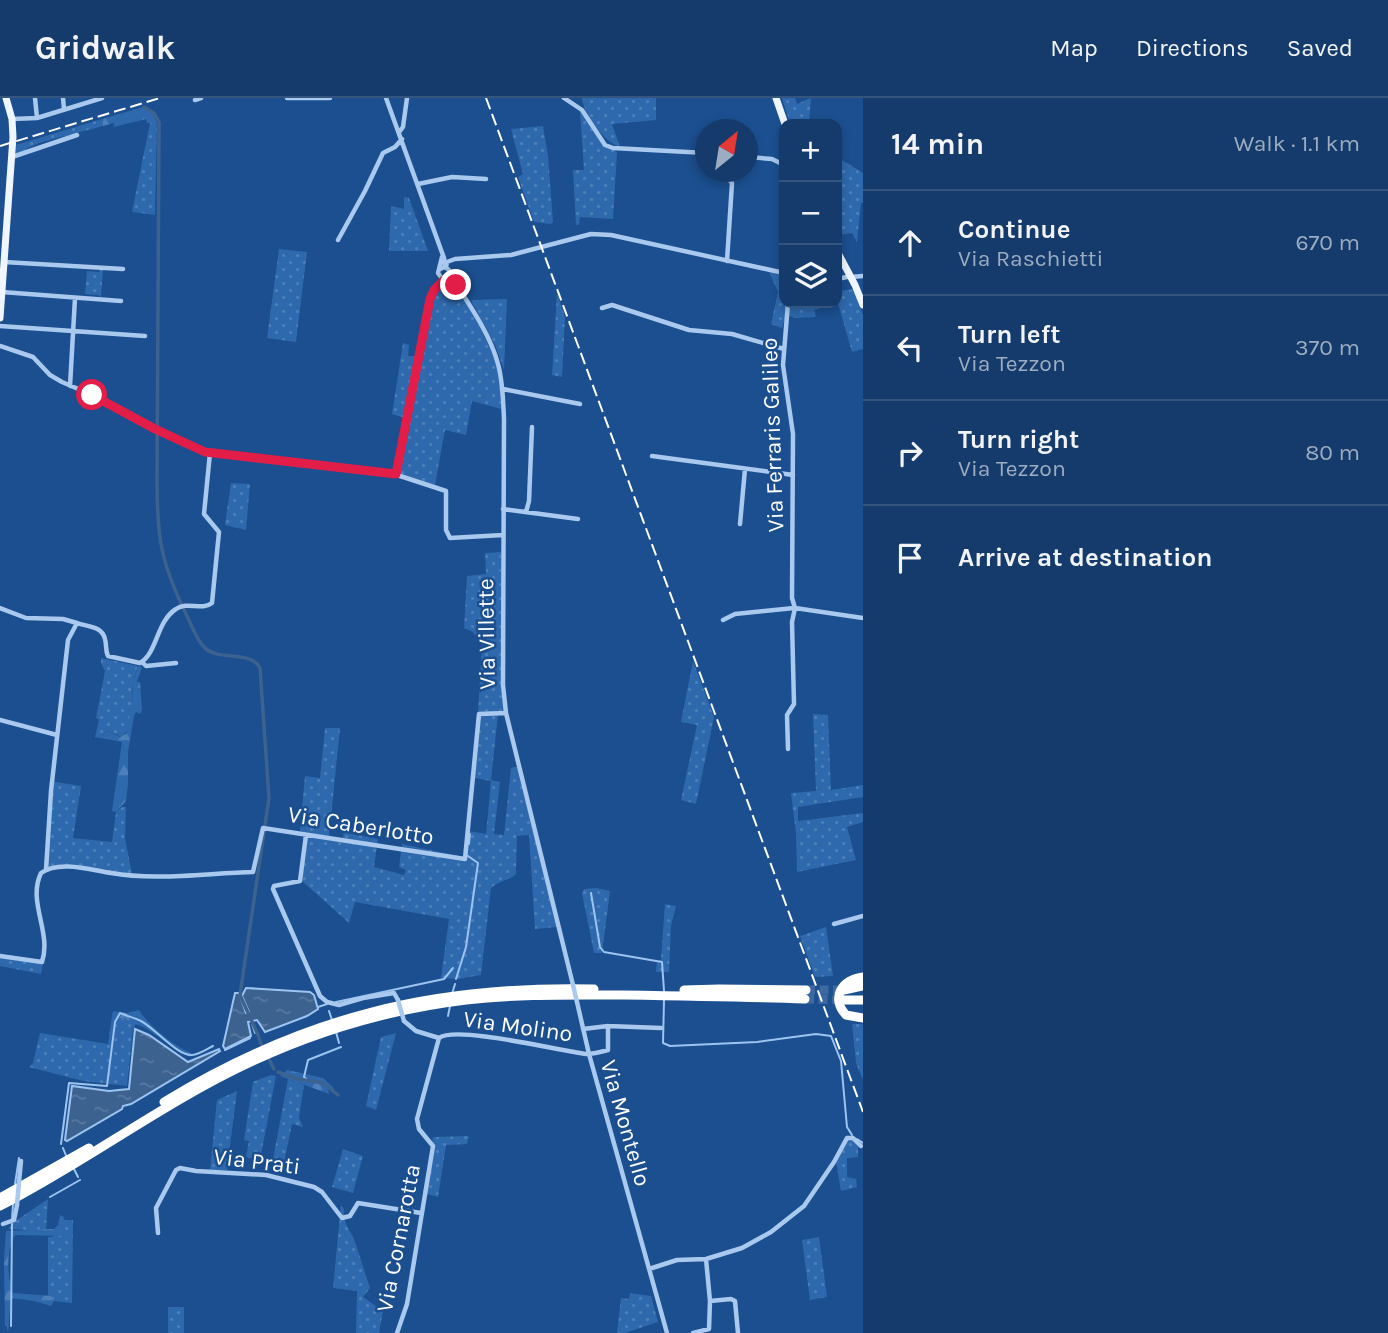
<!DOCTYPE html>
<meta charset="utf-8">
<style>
:root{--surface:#143b6b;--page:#214673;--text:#f1f3f6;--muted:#9dadc1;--line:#33557e}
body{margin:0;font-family:Karla,sans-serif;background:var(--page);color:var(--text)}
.controls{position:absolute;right:21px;top:21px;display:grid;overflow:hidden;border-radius:14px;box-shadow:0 4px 10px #0003}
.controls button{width:63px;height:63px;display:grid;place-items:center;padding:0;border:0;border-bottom:2px solid var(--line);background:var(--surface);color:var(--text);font:35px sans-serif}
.compass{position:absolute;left:695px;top:21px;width:63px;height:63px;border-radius:50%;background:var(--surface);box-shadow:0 4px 10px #0003;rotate:30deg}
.stop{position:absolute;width:21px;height:21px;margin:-16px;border:5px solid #e11d48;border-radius:50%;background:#fff}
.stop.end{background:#e11d48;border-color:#fff;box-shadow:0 2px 7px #0008}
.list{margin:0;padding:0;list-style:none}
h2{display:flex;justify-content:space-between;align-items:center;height:91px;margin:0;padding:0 28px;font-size:30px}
h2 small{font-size:23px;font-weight:400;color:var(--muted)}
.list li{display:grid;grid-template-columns:46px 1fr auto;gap:21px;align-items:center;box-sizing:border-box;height:105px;padding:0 28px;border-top:2px solid var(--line)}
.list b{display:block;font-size:26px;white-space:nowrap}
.list p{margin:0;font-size:23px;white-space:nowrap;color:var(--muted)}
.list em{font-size:23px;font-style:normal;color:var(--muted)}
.icon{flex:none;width:38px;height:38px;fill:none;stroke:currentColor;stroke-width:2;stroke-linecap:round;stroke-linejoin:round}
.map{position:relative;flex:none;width:863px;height:1235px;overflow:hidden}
header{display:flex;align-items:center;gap:42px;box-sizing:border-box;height:98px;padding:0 35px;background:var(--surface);border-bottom:2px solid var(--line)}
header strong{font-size:33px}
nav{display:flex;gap:38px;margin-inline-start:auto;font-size:24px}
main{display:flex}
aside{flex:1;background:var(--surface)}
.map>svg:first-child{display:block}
</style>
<header>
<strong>Gridwalk</strong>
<nav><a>Map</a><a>Directions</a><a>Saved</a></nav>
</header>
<main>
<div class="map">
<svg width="863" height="1235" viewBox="0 0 863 1235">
<defs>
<pattern id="grass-dots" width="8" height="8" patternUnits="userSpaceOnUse" patternTransform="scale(1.75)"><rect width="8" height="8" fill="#2e69ad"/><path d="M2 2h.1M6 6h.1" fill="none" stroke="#4d80b9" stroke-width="1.8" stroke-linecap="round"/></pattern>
<pattern id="forest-firs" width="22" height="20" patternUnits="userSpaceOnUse" patternTransform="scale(1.75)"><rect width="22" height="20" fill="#2e69ad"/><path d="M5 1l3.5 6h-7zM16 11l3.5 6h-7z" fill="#4d80b9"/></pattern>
<pattern id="water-ripples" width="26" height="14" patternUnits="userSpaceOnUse" patternTransform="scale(1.75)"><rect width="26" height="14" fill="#3c6290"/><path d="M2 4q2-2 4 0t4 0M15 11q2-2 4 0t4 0" fill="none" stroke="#597aa1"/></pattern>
</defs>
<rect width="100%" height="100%" fill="#1b4f8f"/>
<path fill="url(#grass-dots)" d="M582 0H656V22L612 26 620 49C605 46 583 14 582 0Z
M782 0H795L797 6 811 0 809 26H796L789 22Z
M580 13 600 43 617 54 613 121 580 119 579 127H576L573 72H584Z
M102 21 103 28 39 45 16 56V47Z
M150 25H157L155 117 132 114Z
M543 28 548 58 553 124 551 126 534 124 518 79 523 76 511 31Z
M837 59 863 75V105H861L857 144 852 135 837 137Z
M404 99 409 100 428 153H389L391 108 404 111Z
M279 151 307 154 296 244 267 240Z
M100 172H103L101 199 98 197 85 196 87 173 99 174Z
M769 174 784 178V205H817L819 211 814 212 816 219 796 220 786 217 782 230 771 226 778 194Z
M444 185C463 187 493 253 498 272 501 285 501 297 501 311L472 303 466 337 445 332 435 387 399 375 433 202Z
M854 191 863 217V251L852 254 837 202V193Z
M557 195 565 219 562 279 552 277Z
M507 201 504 272 495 247 471 202Z
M403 245 409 247 408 258H416L405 320 392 316Z
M231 385 250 386 246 432 225 427Z
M501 454V588L505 616H498L491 682 500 684 494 736 504 737 511 670 517 669 557 829 535 831 529 737 517 738 516 776C511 782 500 782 491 790L481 877 458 881 441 880 449 821 355 804 349 825 302 783 308 735 300 733 305 678 320 680 325 630H340L329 739 343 740 345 724 348 735 378 741 374 769 404 777 406 772 399 769 402 746 463 759 469 733 486 736 491 683 474 680 482 547 473 534 464 530 467 478 486 476 485 455Z
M101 560 138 568C136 573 134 579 133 585 130 601 136 627 122 639L107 633 100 640 95 639 99 622 96 620 105 573 101 565Z
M693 563 714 619 696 706 681 702 697 627 681 624Z
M813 616 828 617 831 692 863 687V699L798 709V723L863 715V724L847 729 856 762 797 774 796 735 791 695 816 693Z
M50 683 81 688 73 740 112 744 116 714 122 709H126L125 740 132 776 78 769 45 771Z
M597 790 610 793 602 855H594L582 795 584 791Z
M665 806 676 808 671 828 669 874H656L657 862H661Z
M826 829 833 878 815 879 800 838Z
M0 857 43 865 41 876 0 868Z
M112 918 119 921 126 920 136 926 133 931 127 988 83 983 29 969 33 965 40 935 108 946Z
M852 926H863V982L856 965Z
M396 935 376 1012 366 1008 381 939Z
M271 977 276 978 260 1062 246 1059 249 1043 244 1042 253 984Z
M288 981 304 987 299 1020 303 1029 292 1026 284 1065 273 1061Z
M237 993 227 1072H210L217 1002Z
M469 1038 467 1046 446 1047 438 1099 423 1095 433 1039Z
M851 1040 858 1046V1059L847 1060V1079L856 1081 857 1089 841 1093 836 1064 846 1043Z
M343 1051 363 1058 353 1095 332 1089Z
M48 1101 46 1133 9 1131 11 1126Z
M341 1107 344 1111C343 1129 352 1132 356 1147 361 1161 365 1176 370 1190L363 1199 383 1213 379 1235H356L357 1193 333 1190Z
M64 1122H73L72 1205 54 1203 48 1198V1139H52L61 1134Z
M819 1139 827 1199 810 1202 802 1142Z
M630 1195 651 1198 658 1224 625 1235H617L621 1200 629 1201Z
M168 1209H184V1235H168Z"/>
<path fill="url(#forest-firs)" d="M143 9 153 15 157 25H147L146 21 114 29V25L103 28 102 21Z
M138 568 142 569 137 584H140L142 612 140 616 136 614 134 618 128 654V687L126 703 116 714 112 713 122 644 100 640 107 633 120 639 126 636 132 605 133 584Z
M139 912C149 928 172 947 191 955V959C169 951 149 926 129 925L126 920 116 921 112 918 113 913 127 915Z
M287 972 323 980 334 990 333 994 328 991 329 996 280 978Z
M60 1117 64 1119 65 1124 61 1138 15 1137C6 1151 7 1179 13 1195L51 1198 54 1203 51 1208 34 1203 11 1200 8 1233 7 1228H5L4 1160 6 1133 54 1131 58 1127Z"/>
<path fill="url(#water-ripples)" stroke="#9cc4f0" stroke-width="2" d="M246 890 310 894 314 897 318 911 307 918 265 934 257 922 248 924 251 938 225 951 223 948 235 895H239L246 915 249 914 242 898Z
M135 931 149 937 188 964 219 951 220 953 131 1006 123 1008 122 1011 67 1043 65 1042 72 988 109 993 129 991Z"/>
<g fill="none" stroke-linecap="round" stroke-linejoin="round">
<path stroke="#9cc4f0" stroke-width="2" d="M469 746 470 736
M591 795 600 849 604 854 662 864 664 893
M456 881 466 849 478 765 468 758
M452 896 455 886
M664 902 663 945 670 948 757 944 816 936 831 938 841 963 847 1029 852 1037
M336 904 444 881 453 870
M318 909 327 906
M329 913 332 922
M448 918 450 908
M252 926 255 935
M336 934 339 945
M225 952 250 940
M308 983 304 979 308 962 341 949
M857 1041 863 1045
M61 1046 69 985 107 988 115 924 120 915C127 918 135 920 141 923 156 931 177 958 192 957 199 957 207 951 213 948
M63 1050 67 1060
M74 1071 78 1079
M15 1086 19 1060
M50 1099 80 1082
M12 1121 13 1106
M11 1228 12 1126"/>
<path stroke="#3c6290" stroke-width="3.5" d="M144 9 154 15 159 24 157 382C157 441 161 465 187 518 192 528 197 544 206 551 221 563 251 552 260 570L269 700 240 897 258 937
M259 940 263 951
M267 957 274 971
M278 974 298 981 323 985 338 997"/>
<path stroke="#3d69a0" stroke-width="9" stroke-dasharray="9 4.5" stroke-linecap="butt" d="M806 892H844
M805 901 844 902"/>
<path stroke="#a9c9ee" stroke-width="4.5" d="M35 0 37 20
M63 0 64 11
M287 0H330
M386 0 444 160 445 168
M564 0 582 12 605 47 613 50 706 55
M195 2 201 0
M12 21 37 20 102 0
M400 33 403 29 407 0
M12 59 77 37
M748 59 772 61 784 67
M418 86 452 79 486 81
M338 142 365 93 383 55 395 49 402 41
M442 159 438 175 443 182
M727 163 732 85 727 79
M4 164 123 171
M446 169 447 164 455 161 511 157 591 136 611 137 784 175
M440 171 445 169 449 172 452 180C469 206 490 236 498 266 503 284 503 302 504 321L503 587 506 615 573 887
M851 179 863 178
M837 181 847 179
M2 194 121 203
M602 210 612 207 689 232 732 236 784 251
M0 228 145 238
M0 248 33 259 50 277 62 284 92 297 155 332 205 354 388 374 446 393V432L450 440 503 437
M70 288 75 200
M503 291 580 306
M652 358 793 377
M396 376 428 209 434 192 444 182
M503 411 578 421
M526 414 529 403 532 329
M740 426 745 371
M0 510 26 520 63 521 77 525
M795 510 863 520
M723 522 735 516 794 510
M142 564 146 568 176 565
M0 622 57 637
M788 651 787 617 794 606 792 524 795 510 792 500 793 336 783 267 788 205
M306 737 300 783 274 788 273 791 320 898 327 904 339 907 363 900 394 895 398 902
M46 772 51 693 68 542 77 525C88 529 102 528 105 541 107 548 105 552 108 558L140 565C158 554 156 524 176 511 187 503 202 513 212 505L219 434 204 416 210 355
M834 826 863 818
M0 858 42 864C52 834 27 804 41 775 59 762 91 772 111 775 155 783 208 775 253 774L263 730 465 761 479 616 506 615
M577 904 589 956 667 1235
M404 923 416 933 439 940
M583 931 608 928
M19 1084 21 1063
M3 1126 14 1122 17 1107
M158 1135 156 1110 176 1072 180 1070 196 1073 266 1077 314 1089 322 1094 342 1120 350 1118 358 1105 421 1115
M706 1161 710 1203 731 1201 735 1203 738 1235
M649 1171 677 1162 706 1161 742 1150 771 1134 804 1108 834 1064 847 1040H853L861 1048
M397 1235 407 1206 433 1048 419 1031 417 1021 439 940C456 927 560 953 586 956 593 956 601 954 608 952V928L661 930
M693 1235 709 1231 710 1203"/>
<path stroke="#f0f6ff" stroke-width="7" d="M776 0 785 26
M837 153 855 187 863 207
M0 220 13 39 12 21 6 0"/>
<path stroke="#fff" stroke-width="9" d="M863 879C842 881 830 900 846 917L863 920
M684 892 719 891 806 892
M844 892 863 888
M844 902H863
M164 1004C302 920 432 887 594 891
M0 1100 89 1050
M0 1108C86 1064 164 1004 253 963 320 932 392 911 466 902 517 896 568 897 620 897 681 898 743 899 805 901"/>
<path stroke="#fff" stroke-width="2" stroke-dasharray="12 5" stroke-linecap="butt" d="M486 0 863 1014
M0 48 160 0"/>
<path stroke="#a9c9ee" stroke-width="4.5" d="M573 887 577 904
M398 902 404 923
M17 1107 19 1084"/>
</g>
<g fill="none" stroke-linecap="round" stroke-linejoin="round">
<path stroke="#e11d48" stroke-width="9" d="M92 297 155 331 205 354 396 376 430 201 434 192 444 182 456 187"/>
</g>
<g text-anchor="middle" stroke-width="5" stroke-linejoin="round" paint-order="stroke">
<g font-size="23" fill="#fff" stroke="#1b4f8f">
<text transform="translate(772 337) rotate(-92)" y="8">Via Ferraris Galileo</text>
<text transform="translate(486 536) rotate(-91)" y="8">Via Villette</text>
<text transform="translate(361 727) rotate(9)" y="8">Via Caberlotto</text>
<text transform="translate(518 928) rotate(8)" y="8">Via Molino</text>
<text transform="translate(626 1025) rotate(74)" y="8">Via Montello</text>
<text transform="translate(257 1063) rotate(7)" y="8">Via Prati</text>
<text transform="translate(398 1140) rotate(-79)" y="8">Via Cornarotta</text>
</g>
</g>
</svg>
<div class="controls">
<button>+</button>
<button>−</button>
<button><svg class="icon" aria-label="layers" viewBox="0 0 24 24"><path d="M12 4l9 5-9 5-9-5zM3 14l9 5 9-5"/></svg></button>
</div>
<svg class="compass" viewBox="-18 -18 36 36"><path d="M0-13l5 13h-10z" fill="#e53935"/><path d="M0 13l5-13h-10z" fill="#9dadc1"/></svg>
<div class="stop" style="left:92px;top:297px"></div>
<div class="stop end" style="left:456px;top:187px"></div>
</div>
<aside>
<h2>14 min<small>Walk · 1.1 km</small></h2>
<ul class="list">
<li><svg class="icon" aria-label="ahead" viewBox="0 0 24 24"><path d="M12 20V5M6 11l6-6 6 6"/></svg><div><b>Continue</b><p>Via Raschietti</p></div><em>670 m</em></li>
<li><svg class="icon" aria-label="left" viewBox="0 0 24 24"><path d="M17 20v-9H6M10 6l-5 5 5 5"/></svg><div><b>Turn left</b><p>Via Tezzon</p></div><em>370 m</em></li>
<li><svg class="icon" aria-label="right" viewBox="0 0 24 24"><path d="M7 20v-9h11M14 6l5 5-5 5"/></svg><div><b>Turn right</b><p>Via Tezzon</p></div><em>80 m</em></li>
<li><svg class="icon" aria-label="arrive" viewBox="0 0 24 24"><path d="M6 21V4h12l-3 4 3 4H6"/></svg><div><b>Arrive at destination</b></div></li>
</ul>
</aside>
</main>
